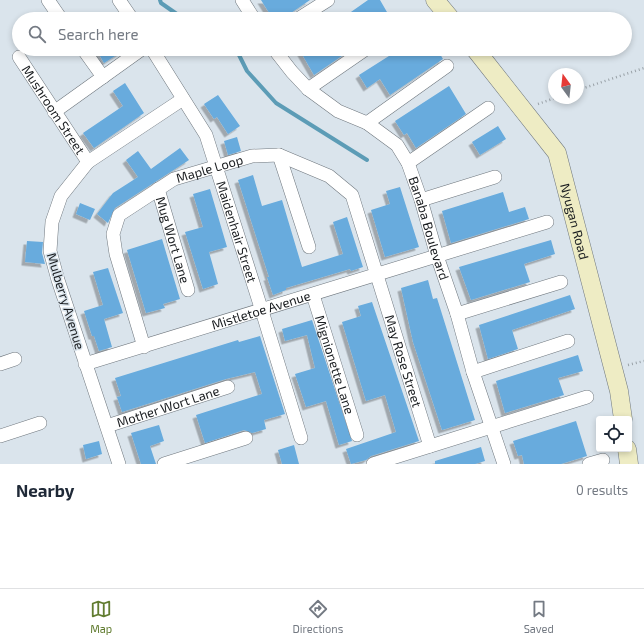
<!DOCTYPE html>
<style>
:root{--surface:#fff;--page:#f6f6f7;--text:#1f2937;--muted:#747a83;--line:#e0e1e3;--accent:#617c30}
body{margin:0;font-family:"Exo 2",sans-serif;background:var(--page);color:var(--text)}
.controls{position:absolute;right:12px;bottom:12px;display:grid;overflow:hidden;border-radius:4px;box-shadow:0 2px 6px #0003}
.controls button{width:36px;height:36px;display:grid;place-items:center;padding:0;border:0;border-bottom:1px solid var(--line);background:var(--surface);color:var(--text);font:20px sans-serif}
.compass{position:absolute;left:548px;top:68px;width:36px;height:36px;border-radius:50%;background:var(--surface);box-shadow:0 2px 6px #0003;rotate:345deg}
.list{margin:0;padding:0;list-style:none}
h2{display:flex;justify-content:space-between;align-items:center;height:52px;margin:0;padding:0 16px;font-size:17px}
h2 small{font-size:13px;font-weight:400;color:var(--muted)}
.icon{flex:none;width:22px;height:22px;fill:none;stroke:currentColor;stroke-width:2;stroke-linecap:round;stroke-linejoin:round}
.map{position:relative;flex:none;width:644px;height:464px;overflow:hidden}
.search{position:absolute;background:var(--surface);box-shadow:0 2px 6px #0003;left:12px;right:12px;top:12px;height:44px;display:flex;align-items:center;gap:10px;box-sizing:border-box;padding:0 14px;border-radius:22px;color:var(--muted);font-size:15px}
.sheet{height:124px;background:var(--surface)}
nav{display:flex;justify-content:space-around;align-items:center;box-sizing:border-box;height:56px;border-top:1px solid var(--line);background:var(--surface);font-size:11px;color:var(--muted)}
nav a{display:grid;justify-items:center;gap:2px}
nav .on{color:var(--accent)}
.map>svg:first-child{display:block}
</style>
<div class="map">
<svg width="644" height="464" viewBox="0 0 644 464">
<defs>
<filter id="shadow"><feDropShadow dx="-3.5" dy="3.5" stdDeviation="0" flood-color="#0004"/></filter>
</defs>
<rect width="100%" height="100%" fill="#dae4ec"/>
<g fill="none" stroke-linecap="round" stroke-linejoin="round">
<path stroke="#5c9cb6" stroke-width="4" d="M160 0 161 3 184 19
M236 49 247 71 276 103 367 160"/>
</g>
<path fill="#67abdd" filter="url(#shadow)" d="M261 0H310L282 19H273Z
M368 0H380L391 19H341Z
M96 49H126L104 63Z
M299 49H352L314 75Z
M400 49H422L425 54 433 49H437L443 59 390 95 380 79 367 88 359 75Z
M125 83 144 113 94 148 83 133 123 106 113 91Z
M449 86 466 114 416 148 407 133 404 135 395 121Z
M218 95 240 126 228 134 217 117 214 119 204 104Z
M498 126 506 139 480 155 472 142Z
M237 137 241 151 228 155 224 141Z
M180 148 189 160 115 208 108 223 97 214 113 193 138 177 126 160 138 151 151 169Z
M253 175 262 206 282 200 302 267 343 254 333 222 347 217 363 267 351 271 350 269 313 280 286 288V290L273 295 267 277H269L238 180Z
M400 187 419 247 385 257 371 210 390 204 386 191Z
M210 189 227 247 209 252 218 284 203 289 185 232 203 227 193 194Z
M503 192 509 212 525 207 529 219 451 243 442 211Z
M80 203 95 209 90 220 76 214Z
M162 239 180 299 163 304 165 308 146 313 127 250Z
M551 240 555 254 524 264 530 282 471 300 459 267Z
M27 241 43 242 42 253 45 264 25 262Z
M108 268 123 313 104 319 112 347 99 351 94 336H92L84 311 103 305 93 272Z
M428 280 433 299 437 298 475 420 442 430 413 342 401 288Z
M570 295 575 309 512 330 518 349 488 359 479 325Z
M372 302 419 441 371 456 366 460 351 464 346 449 396 432 385 395 366 401 342 322 361 316 358 306Z
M312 320 352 441 339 445 326 401 306 407 295 374 315 368 307 335 285 341 282 329Z
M260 336 285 414 264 420 266 429 252 433 244 430 205 443 196 415 262 394 255 372 226 379 122 412 117 397 121 396 115 378 238 340 239 342Z
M578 355 583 371 558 378 564 395 505 413 496 381Z
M576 421 587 456 561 464H524L522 455 518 456 513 441Z
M159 425 164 441 150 446 156 464H141L131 433Z
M99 441 102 454 86 459 83 445Z
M294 445 299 464H282L278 450Z
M481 447 485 461 475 464H435V461Z"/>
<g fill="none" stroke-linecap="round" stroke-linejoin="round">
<g stroke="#6f777e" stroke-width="14">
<g id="minor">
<path d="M48 0 61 19"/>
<path d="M119 0 132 19"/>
<path d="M242 0 254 19"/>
<path d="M298 19 328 0"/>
<path d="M83 49 103 77"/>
<path id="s1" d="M152 49 206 135 262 311 301 438"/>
<path id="s2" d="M274 49 292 72 308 89 338 111 367 123 397 145 408 163 421 200 437 256 457 314 473 372 504 464"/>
<path id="s3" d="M19 57 88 162"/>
<path d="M308 89 366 49"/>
<path d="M54 112 142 49"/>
<path d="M367 123 447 66"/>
<path d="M279 155 309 247"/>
<path d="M408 163 488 108"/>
<path id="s4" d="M158 189 188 290"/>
<path d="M421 200 495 177"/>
<path id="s5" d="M313 295 357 435"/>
<path d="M457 314 561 282"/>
<path id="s6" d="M144 347 116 254 113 234 119 215 174 179 252 156 279 155 329 176 352 195 430 446"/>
<path d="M0 364 15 359"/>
<path id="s7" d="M85 364 547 222"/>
<path d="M473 372 568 341"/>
<path id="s8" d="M107 426 228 387"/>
<path d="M0 436 40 423"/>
<path d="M119 464 58 280 50 251 52 222 61 196 88 162 183 99"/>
<path d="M164 464 246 438"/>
<path d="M373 464 587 397"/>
<path d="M589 464 603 460"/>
</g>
</g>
<g stroke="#6f777e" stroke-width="19">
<g id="secondary">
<path d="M435 0 451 19"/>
<path id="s9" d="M475 49 557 153 619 391 623 419"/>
<path d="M627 449 629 464"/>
</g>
</g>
<path stroke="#99a1a7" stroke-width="2.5" stroke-dasharray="1 3" stroke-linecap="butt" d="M578 90 644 68
M538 104 555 98
M628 365 644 361"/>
<use href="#minor" stroke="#fff" stroke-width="13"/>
<use href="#secondary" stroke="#eeecc4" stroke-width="18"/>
</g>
<g text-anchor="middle" stroke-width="3" stroke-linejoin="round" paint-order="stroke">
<g font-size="13" fill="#1a1d20" stroke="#dae4ec">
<text dy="5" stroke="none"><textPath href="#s3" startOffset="63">Mushroom Street</textPath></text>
<text dy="5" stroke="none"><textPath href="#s6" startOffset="240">Maple Loop</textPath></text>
<text dy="5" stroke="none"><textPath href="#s9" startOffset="203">Nyugan Road</textPath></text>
<text dy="5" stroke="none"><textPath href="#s2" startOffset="248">Banaba Boulevard</textPath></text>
<text dy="5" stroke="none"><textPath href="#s1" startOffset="203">Maidenhair Street</textPath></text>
<text dy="5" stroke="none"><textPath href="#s4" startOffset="53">Mug Wort Lane</textPath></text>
<text transform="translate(66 301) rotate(73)" y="5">Mulberry Avenue</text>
<text dy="5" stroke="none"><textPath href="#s7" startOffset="184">Mistletoe Avenue</textPath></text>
<text dy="5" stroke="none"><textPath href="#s6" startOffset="569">May Rose Street</textPath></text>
<text dy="5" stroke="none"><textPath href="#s5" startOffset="73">Mignionette Lane</textPath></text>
<text dy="5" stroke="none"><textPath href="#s8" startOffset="64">Mother Wort Lane</textPath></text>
</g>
</g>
</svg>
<div class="controls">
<button><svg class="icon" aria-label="locate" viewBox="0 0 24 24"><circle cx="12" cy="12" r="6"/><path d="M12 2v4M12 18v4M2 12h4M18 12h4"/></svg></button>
</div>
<svg class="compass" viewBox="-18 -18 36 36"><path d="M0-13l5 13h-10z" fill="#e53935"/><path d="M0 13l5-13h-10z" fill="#747a83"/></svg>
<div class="search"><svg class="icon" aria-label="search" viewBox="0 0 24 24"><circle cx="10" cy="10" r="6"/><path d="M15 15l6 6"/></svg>Search here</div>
</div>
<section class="sheet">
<h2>Nearby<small>0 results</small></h2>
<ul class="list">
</ul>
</section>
<nav>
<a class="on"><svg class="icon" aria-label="map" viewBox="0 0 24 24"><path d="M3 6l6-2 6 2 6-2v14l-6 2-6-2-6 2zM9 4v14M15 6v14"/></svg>Map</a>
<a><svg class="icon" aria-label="directions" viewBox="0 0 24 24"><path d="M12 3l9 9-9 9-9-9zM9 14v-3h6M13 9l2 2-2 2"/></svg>Directions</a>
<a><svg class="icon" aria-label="saved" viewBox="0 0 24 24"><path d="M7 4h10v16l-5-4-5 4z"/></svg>Saved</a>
</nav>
